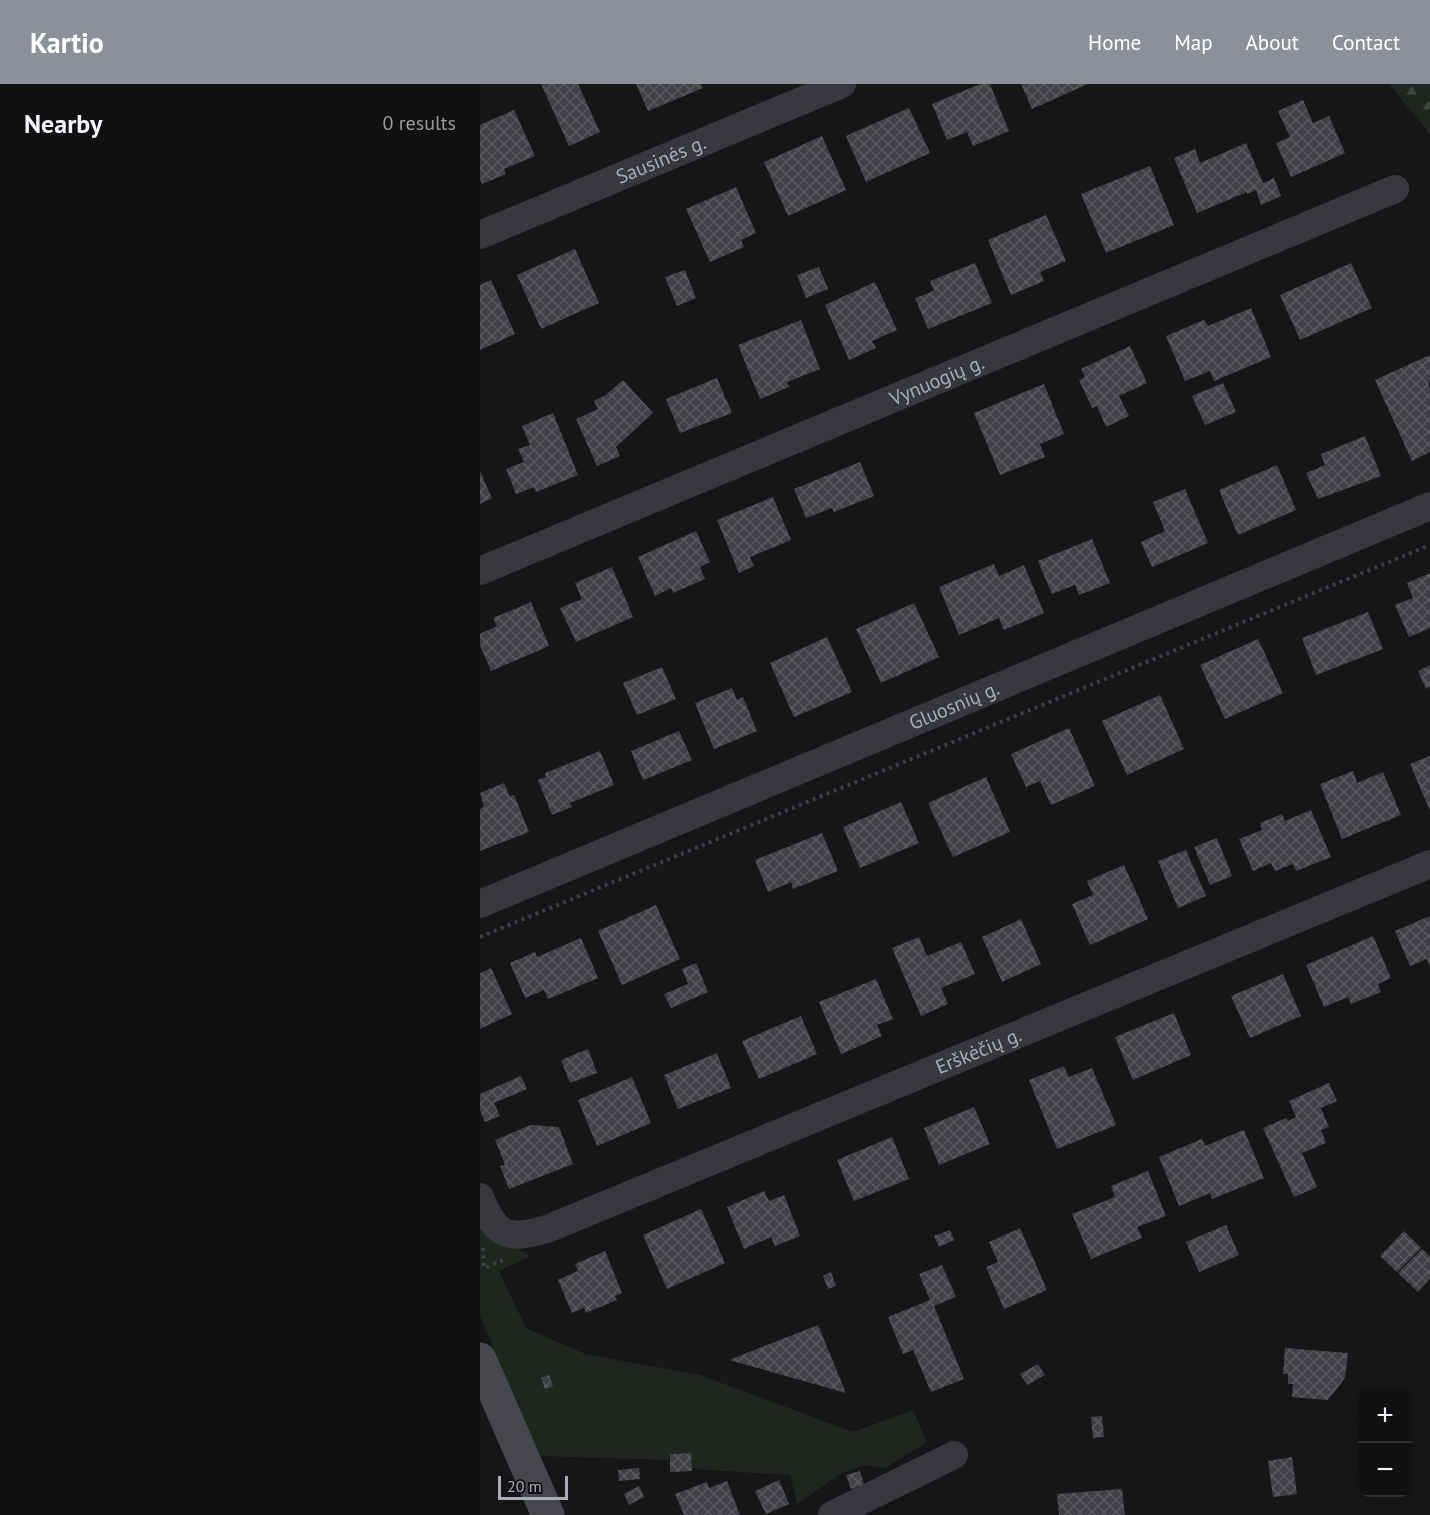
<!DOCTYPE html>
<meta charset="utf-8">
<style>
:root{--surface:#101012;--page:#1e1e20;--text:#f1f3f6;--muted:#9c9d9f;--line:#303032;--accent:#8c9099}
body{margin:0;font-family:"PT Sans",sans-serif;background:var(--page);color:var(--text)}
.controls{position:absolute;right:18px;bottom:18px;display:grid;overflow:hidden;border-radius:12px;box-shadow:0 6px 24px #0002}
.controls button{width:54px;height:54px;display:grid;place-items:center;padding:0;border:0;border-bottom:2px solid var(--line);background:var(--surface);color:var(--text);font:30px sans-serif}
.scale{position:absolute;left:18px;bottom:15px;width:70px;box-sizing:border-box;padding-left:6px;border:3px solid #a8adb8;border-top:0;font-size:16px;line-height:21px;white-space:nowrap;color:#a8adb8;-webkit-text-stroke:4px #111113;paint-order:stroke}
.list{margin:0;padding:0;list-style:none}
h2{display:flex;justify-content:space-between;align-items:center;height:78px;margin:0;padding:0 24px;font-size:26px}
h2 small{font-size:20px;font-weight:400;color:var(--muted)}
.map{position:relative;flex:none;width:950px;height:1431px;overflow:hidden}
header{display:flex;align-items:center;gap:36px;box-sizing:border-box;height:84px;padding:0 30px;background:var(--accent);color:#fff}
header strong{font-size:28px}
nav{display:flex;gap:33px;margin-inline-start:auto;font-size:21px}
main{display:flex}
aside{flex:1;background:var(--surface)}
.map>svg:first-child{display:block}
</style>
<header>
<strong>Kartio</strong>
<nav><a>Home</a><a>Map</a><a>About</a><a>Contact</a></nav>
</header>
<main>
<aside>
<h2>Nearby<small>0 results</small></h2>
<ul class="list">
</ul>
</aside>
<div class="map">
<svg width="950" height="1431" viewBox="0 0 950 1431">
<defs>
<pattern id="forest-firs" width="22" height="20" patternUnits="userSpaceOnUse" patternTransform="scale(1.5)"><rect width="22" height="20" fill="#1e261f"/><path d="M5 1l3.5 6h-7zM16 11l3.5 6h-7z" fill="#3c433d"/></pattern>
<pattern id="building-cross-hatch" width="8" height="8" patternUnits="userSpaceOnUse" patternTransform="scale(1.5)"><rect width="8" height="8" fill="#404145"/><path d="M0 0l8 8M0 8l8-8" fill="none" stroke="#595a5e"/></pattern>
</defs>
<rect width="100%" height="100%" fill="#161618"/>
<path fill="#1e261f" d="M0 1136 4 1145 51 1172 19 1187 46 1244 105 1270 220 1291 373 1348 433 1326 447 1358 405 1384 385 1381 362 1389 317 1420 310 1391 212 1385 211 1369 190 1370V1376L59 1372 0 1232Z"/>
<path fill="url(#forest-firs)" d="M909 0H950V50Z"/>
<path fill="url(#building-cross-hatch)" d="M61 0H98L120 48 89 62Z
M156 0H221L223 4 168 27Z
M500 0H510L529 47 493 62 487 48 467 56 452 20Z
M541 0H608L552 25Z
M823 16 833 39 849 32 865 69 811 93 796 59 810 53 798 27Z
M429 24 450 69 386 98 366 52Z
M34 26 55 72 24 85 26 90 2 100 0 95V41Z
M342 52 366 106 308 132 284 78Z
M766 59 783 99 794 94 801 112 781 121 776 106 767 110V108L717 129 694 74 715 65 720 79Z
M670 82 694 141 626 169 601 110Z
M256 103 276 149 261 156 264 163 230 178 206 125Z
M566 131 586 177 560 188 564 197 531 211 508 156Z
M95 165 119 219 61 245 37 191Z
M495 179 512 219 448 245 435 214 454 207 450 197Z
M871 179 892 224 820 256 800 211Z
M339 183 348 205 326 214 317 191Z
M205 186 216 214 197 222 185 193Z
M11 196 35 250 0 266V201Z
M395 198 417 246 392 257 396 264 369 276 345 221Z
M771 224 791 273 734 297 730 287 705 297 686 252 724 236 728 242Z
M321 236 340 285 307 298 309 303 280 315 258 261Z
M650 262 667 299 639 312 649 332 626 343 617 322 612 324 599 296 605 293 601 285Z
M950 271V298L948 299 950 304V368L932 377 895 296Z
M237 294 252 329 200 349 186 315Z
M143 296 173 329 136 363 140 372 117 382 96 335 118 325 114 317 126 311Z
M743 299 756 328 725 341 712 312Z
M564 300 584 350 560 360 565 373 520 391 494 329Z
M73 329 98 391 56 408 54 403 36 410 26 385 44 378 38 365 50 361 42 342Z
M885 352 901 392 838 415 826 389 845 381 841 370Z
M380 378 394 412 354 428 352 424 326 434 314 405Z
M797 381 816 426 758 451 739 406Z
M0 387 12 414 0 420Z
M705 405 728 459 672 483 661 458 685 447 673 418Z
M293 413 311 456 270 473 274 482 259 489 237 436Z
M216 447 230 478 220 483 225 495 193 509 191 504 175 512 158 473Z
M612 455 630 499 599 511 595 501 572 510 558 477Z
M514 480 519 492 544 481 564 529 524 546 519 534 479 551 459 503Z
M132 483 153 533 96 558 80 524 102 515 95 499Z
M950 489V544L929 553 915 521 933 514 927 499Z
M51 518 69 562 11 587 0 561V550L17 542 13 534Z
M434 519 459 573 401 599 376 545Z
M888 528 903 565 836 591 822 554Z
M347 553 372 608 314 633 290 579Z
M778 555 803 609 745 635 720 581Z
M950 581V603L946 605 938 587Z
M182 583 196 615 157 631 143 599Z
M252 604 257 616 263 613 277 647 234 665 215 619Z
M680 611 704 665 647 691 622 637Z
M589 644 615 702 571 721 560 697 546 703 531 670Z
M199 647 212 676 163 696 151 667Z
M120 667 134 701 90 719 92 723 72 731 58 696 66 693 65 689Z
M950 672V727L930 680Z
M873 687 877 699 903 688 921 731 862 755 840 700Z
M506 693 530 748 473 773 448 719Z
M24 699 30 713 34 711 49 748 0 767V725L4 723 0 709Z
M421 718 439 759 380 784 363 743Z
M831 726 851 773 816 787 813 780 795 787 791 779 773 787 759 755 782 746 780 739 802 730 805 737Z
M342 749 358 787 313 805 311 798 288 808 275 776Z
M737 754 752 792 730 801 714 763Z
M706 766 726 812 698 824 678 777Z
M644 781 668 835 610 861 592 820 613 811 607 797Z
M176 821 200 875 142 901 118 847Z
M950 832V883L947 875 930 882 915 847Z
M541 835 561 880 522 898 502 853Z
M893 852 911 894 898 900 901 908 871 920 868 913 844 923 826 881Z
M439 853 447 872 481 858 495 890 461 904 468 920 441 932 412 864Z
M101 854 118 894 68 915 64 906 45 914 30 879 55 868 57 873Z
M216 879 228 908 191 924 184 910 208 900 202 885Z
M11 884 32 930 0 945V889Z
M803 890 821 932 770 954 751 912Z
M396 895 413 935 397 941 402 952 361 970 339 918Z
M694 929 711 971 653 996 635 953Z
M321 932 337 970 279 995 262 957Z
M108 965 117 989 90 999 81 976Z
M237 969 251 1004 198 1025 184 991Z
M584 982 589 993 612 984 636 1041 577 1065 549 996Z
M41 992 47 1005 14 1019 20 1032 5 1038 0 1026V1010Z
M152 993 171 1039 117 1062 98 1016Z
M849 999 857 1017 841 1024 849 1043 841 1046 846 1059 822 1069 837 1103 814 1113 783 1044 806 1034 808 1037 816 1033 809 1017Z
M494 1023 510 1060 459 1081 444 1044Z
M51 1041 79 1043 93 1080 29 1105 20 1082 25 1081 15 1056Z
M764 1046 784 1094 732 1115 730 1109 699 1122 679 1073 722 1055 725 1062Z
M412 1053 429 1095 374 1117 357 1076Z
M668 1087 686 1132 657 1143 662 1154 611 1175 592 1130 635 1113 631 1102Z
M284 1107 289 1117 304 1111 320 1152 295 1162 291 1153 264 1165 247 1123Z
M221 1125 245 1179 187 1205 163 1151Z
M746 1141 759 1171 719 1188 706 1158Z
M540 1144 567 1206 524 1225 506 1183 518 1178 509 1158Z
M470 1146 474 1156 459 1163 454 1152Z
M924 1147 941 1164 917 1188 900 1172Z
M942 1165 950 1172V1195L938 1208 918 1189Z
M125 1167 142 1209 135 1212 137 1216 106 1229 104 1224 92 1229 78 1196 98 1187 95 1180Z
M462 1181 476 1213 454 1222 484 1295 451 1308 433 1266 423 1270 408 1233 450 1216 439 1190Z
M351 1188 356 1202 348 1205 343 1192Z
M338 1241 366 1309 249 1276Z
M805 1264 868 1269 865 1294 848 1316 812 1313 813 1300H808V1290H803Z
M558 1280 565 1291 547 1301 540 1290Z
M69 1291 73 1302 65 1305 61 1294Z
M622 1332 624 1353 613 1354 611 1333Z
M211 1369 212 1387 190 1388V1370Z
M812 1373 817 1410 793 1413 788 1377Z
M159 1384 160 1395 139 1397 138 1386Z
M380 1387 384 1401 371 1405 366 1391Z
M299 1396 309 1420 286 1430 275 1407Z
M247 1397 260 1431H204L195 1410 227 1398 229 1404Z
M159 1402 164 1413 149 1421 144 1410Z
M642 1405 645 1431H579L577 1410Z"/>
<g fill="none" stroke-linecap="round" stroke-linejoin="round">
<path stroke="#3d3f44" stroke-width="4" stroke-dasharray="3 4.5" stroke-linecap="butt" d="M0 853 950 461
M3 1164 4 1184 26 1175"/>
<g stroke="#37383d" stroke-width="28">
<path id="s1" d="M0 151 362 0"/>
<path id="s2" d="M0 487 915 105"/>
<path id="s3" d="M0 820 950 422"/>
<path id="s4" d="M0 1113C16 1152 27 1157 67 1145L950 780"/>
<path d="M352 1431 474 1371"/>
</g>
<path stroke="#45474d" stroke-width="33" d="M0 1275 68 1431"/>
</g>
<g text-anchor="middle" stroke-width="6" stroke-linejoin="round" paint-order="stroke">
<g font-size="20" fill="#a8adb8" stroke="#111113">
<text dy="7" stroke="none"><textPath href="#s1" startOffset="196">Sausinės g.</textPath></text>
<text dy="7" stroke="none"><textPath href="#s2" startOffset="495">Vynuogių g.</textPath></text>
<text dy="7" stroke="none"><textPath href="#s3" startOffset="514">Gluosnių g.</textPath></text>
<text dy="7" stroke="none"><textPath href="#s4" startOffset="554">Erškėčių g.</textPath></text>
</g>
</g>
</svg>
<div class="controls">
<button>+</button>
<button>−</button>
</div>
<div class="scale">20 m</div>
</div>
</main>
